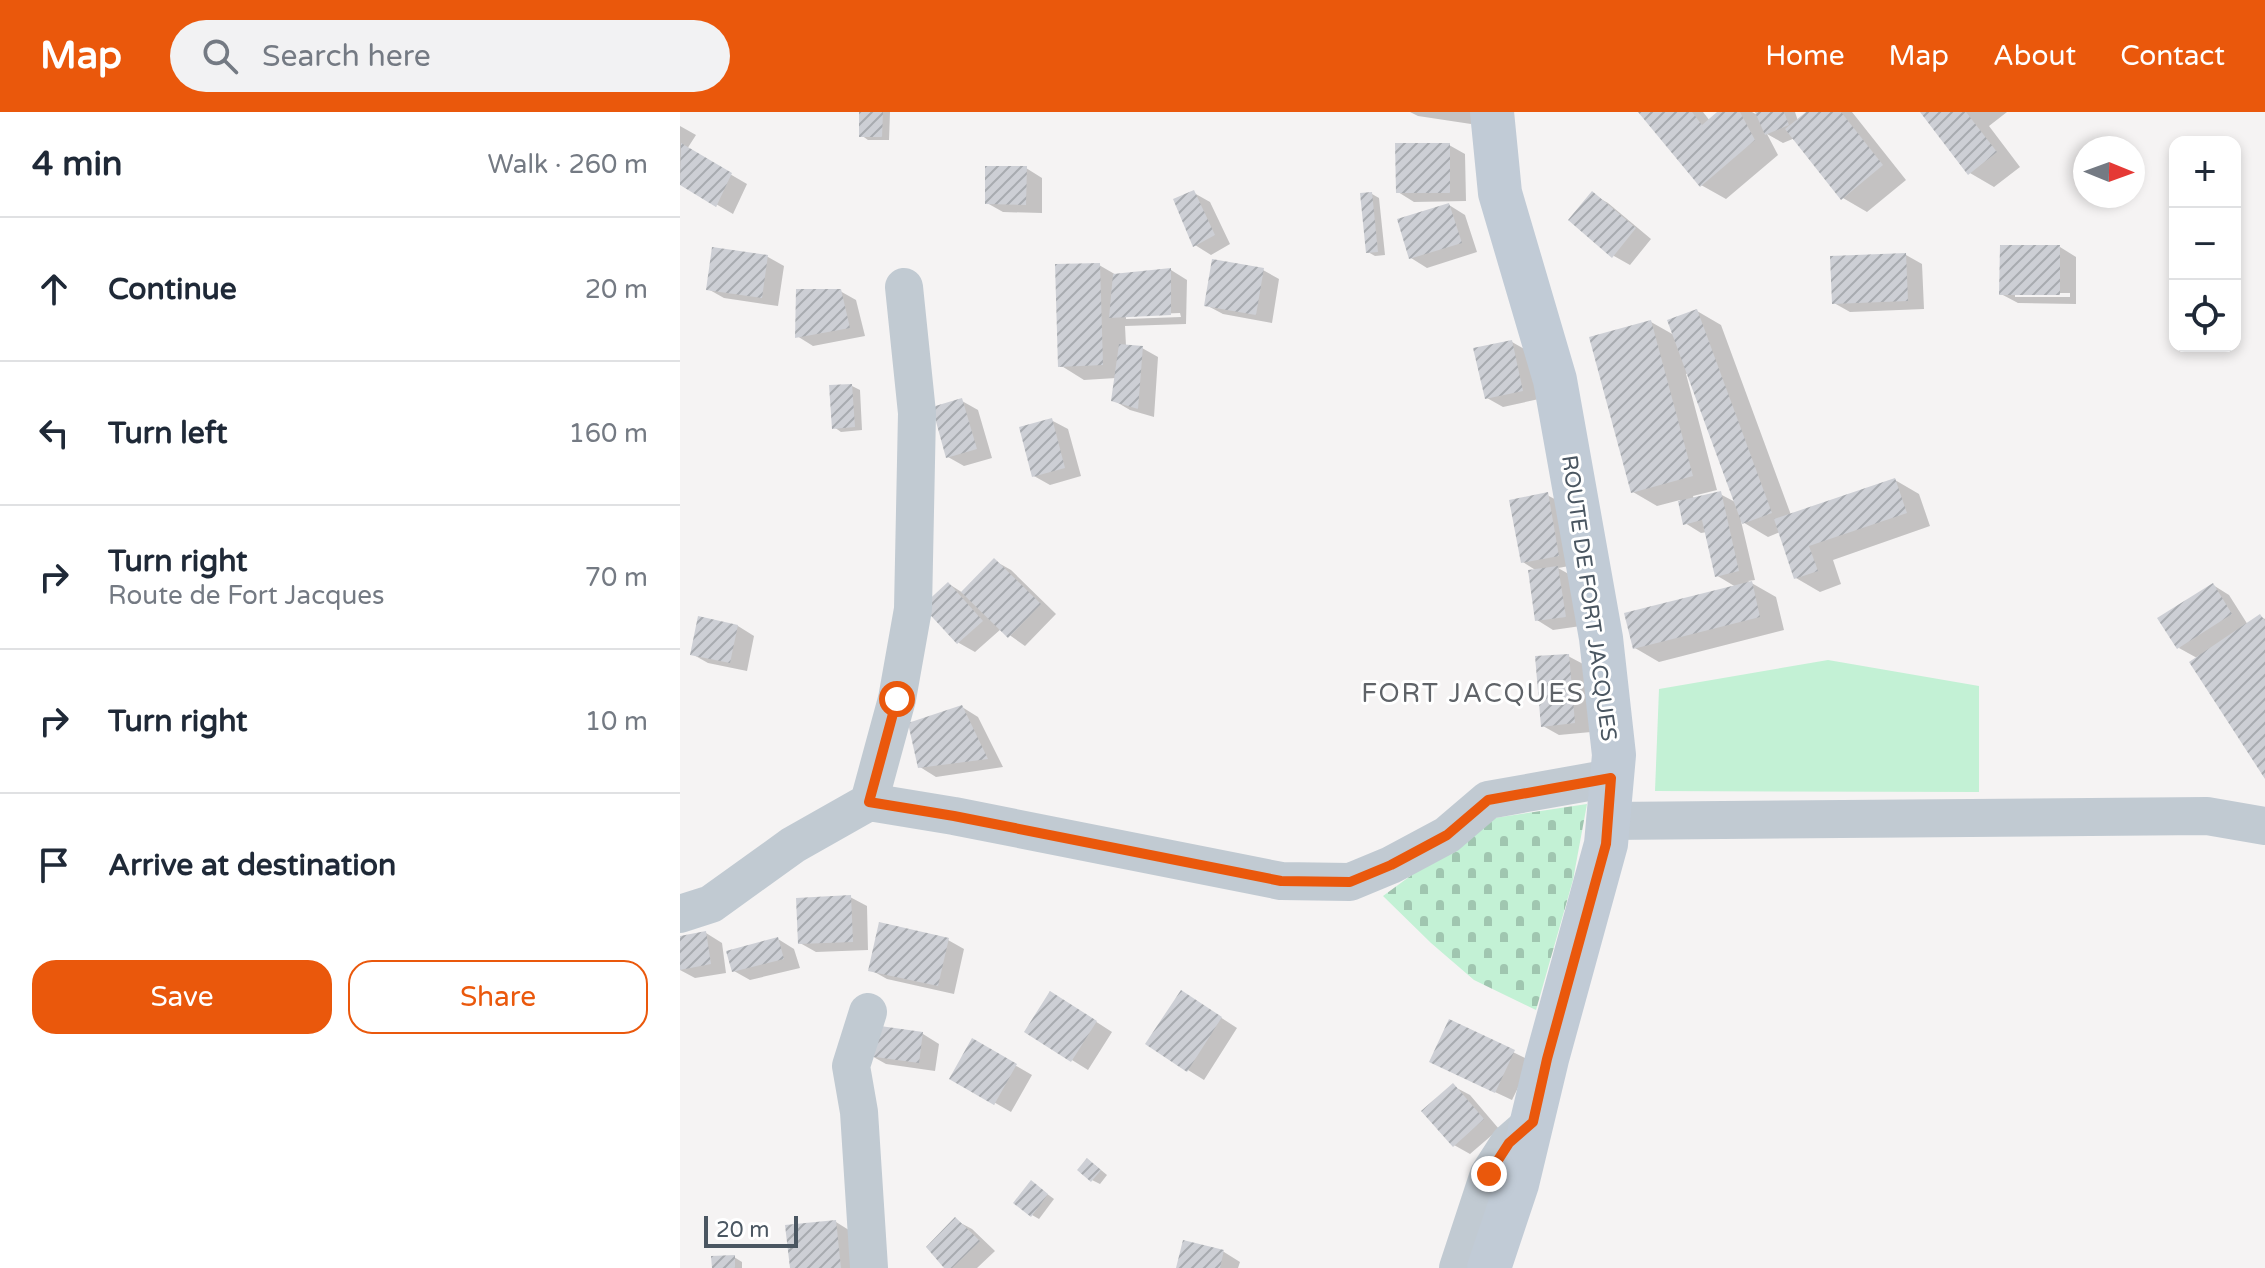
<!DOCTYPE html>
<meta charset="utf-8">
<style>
:root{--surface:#fff;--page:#f2f2f3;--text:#1f2937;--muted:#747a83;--line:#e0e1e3;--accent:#ea580c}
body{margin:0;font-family:"Varela Round",sans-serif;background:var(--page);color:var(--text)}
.controls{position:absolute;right:24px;top:24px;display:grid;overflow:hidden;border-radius:16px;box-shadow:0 4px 12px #0003}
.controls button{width:72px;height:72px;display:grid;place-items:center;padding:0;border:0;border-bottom:2px solid var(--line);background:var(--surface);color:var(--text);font:40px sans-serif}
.compass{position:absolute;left:1393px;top:24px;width:72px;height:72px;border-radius:50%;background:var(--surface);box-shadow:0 4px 12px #0003;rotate:91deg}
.scale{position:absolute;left:24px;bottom:20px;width:94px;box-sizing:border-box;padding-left:8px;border:4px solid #4a5661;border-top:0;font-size:22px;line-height:28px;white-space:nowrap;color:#4a5661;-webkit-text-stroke:6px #fff;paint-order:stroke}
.stop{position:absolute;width:24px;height:24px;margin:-18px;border:6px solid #ea580c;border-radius:50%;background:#fff}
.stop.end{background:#ea580c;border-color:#fff;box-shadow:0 2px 8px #0008}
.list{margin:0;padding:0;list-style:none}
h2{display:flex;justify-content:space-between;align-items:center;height:104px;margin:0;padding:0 32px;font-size:34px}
h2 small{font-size:26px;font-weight:400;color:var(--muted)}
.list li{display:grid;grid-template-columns:52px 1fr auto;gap:24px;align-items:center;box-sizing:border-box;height:144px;padding:0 32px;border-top:2px solid var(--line)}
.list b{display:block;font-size:30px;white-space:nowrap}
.list p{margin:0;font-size:26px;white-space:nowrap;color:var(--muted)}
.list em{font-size:26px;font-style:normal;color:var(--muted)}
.actions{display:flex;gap:16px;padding:24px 32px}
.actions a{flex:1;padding:18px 0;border:2px solid var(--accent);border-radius:24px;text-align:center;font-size:28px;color:var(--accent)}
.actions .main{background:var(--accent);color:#fff}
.icon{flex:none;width:44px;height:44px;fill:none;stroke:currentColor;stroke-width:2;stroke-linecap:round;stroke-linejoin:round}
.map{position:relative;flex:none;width:1585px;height:1156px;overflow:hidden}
header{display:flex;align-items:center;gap:48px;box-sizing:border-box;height:112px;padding:0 40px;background:var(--accent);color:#fff}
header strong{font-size:38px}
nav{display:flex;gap:44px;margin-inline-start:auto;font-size:28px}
.search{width:560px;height:72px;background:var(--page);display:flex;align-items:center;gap:20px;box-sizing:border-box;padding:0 28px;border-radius:44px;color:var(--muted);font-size:30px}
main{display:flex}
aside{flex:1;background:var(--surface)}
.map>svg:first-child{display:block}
</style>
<header>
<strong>Map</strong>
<div class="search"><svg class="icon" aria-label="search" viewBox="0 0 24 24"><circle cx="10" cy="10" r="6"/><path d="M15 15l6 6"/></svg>Search here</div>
<nav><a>Home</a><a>Map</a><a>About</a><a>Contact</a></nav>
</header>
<main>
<aside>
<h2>4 min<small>Walk · 260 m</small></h2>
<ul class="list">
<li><svg class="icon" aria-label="ahead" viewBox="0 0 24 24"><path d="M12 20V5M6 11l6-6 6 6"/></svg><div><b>Continue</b></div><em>20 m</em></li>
<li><svg class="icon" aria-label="left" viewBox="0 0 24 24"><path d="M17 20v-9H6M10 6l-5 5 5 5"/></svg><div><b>Turn left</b></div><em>160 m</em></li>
<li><svg class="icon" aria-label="right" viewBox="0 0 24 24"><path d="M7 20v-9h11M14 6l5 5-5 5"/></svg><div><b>Turn right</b><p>Route de Fort Jacques</p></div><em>70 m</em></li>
<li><svg class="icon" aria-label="right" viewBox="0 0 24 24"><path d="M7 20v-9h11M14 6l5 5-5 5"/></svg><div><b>Turn right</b></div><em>10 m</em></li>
<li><svg class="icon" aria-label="arrive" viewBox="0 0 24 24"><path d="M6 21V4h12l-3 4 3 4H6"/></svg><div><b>Arrive at destination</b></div></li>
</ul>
<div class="actions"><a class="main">Save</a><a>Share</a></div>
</aside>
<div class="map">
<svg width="1585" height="1156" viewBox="0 0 1585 1156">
<defs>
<pattern id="cemetery-stones" width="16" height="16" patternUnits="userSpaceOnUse" patternTransform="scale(2)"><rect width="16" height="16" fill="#c3f1d5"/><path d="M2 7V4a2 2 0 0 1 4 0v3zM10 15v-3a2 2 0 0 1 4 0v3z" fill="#a0c6b0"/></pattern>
<pattern id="building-hatch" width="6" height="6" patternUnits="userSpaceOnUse" patternTransform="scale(2)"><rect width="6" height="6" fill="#cdcfd5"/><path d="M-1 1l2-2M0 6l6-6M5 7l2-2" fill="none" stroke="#a8abb0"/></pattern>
</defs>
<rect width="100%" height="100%" fill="#f5f3f3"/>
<path fill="#c3f1d5" d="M1148 548 1299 574V680L975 679 979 577Z"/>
<path fill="url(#cemetery-stones)" d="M907 692 893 768 856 898 794 868 751 831 703 784 759 743 801 708Z"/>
<path fill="#0003" fill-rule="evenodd" d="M181 0H210L209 28H188L181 23Z
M730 0H792L791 12 738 4Z
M961 0H1023L1030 9 1041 0H1072L1079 4 1077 0H1115L1118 9 1129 0H1172L1226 68 1187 100 1163 86 1115 26 1103 31 1087 22 1098 43 1046 87 1021 73Z
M1243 0H1327L1309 14 1340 55 1314 75 1290 61Z
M0 14 16 23 7 37 67 72 53 102 0 71Z
M769 33 785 42 786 89 734 90 718 80Z
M346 56 362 66V101L323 100 307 91Z
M514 81 530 90 550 132 531 143 515 133Z
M692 82 699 86 705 143 695 144 688 140Z
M912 82 928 91 971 127 950 153 934 144Z
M769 93 785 103 797 140 747 156 731 146Z
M1380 135 1396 145V192L1338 191 1321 182ZM1335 181H1390V185H1335Z
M34 137 88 145 104 154 98 194 44 186 28 177Z
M1226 143 1242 152 1244 197 1170 200 1154 191Z
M419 153 438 164 491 158 507 168 506 212 445 214 446 234 462 236 478 245 474 305 450 298 433 288 436 266 404 268 380 253ZM500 201 501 205 446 207V203Z
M583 158 599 167 592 211 543 202 526 193Z
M160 179 176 188 185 224 133 234 117 224Z
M1017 199 1041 213 1111 403 1215 368 1239 382 1250 414 1153 448 1161 472 1140 480 1116 466 1100 420 1088 425 1061 409 1075 468 1068 469 1096 485 1104 518 979 550 955 536 1056 475 1036 463 1027 420 1021 421 1005 411 1000 388 977 394 953 380 971 210 994 223ZM1009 261 1057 391 1040 382 1014 388 1013 384 1037 378 1006 262Z
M832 230 848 239 859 287 823 295 807 286Z
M172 274 180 278 182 318 161 320 154 315Z
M282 289 298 298 312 346 284 354 268 345Z
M371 308 388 317 401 364 370 373 354 364Z
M867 383 884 392 895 453 878 456 894 465 901 514 873 518 857 508V459L843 450Z
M315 449 331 458 376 502 345 534 321 517 295 540 279 531 245 494 269 472 283 481Z
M1533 473 1549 483 1568 513 1581 505 1585 507V663L1517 546 1499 536Z
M19 506 58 514 74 524 67 559 28 551 12 542Z
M888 544 905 553 911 620 879 623 863 614Z
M282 595 298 605 323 655 256 665 240 655Z
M170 785 187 794 188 838 136 840 120 831Z
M26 821 42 831 46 861 15 866 0 858V826Z
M98 827 114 837 120 856 70 868 54 859Z
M268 828 284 837 274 882 207 867 191 858Z
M517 890 557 916 524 968 508 958Z
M387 891 432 920 408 958 392 948Z
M770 909 851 949 832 988 768 958Z
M243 922 259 932 255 959 206 952 190 943Z
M293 929 352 963 331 1000 272 966Z
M773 974 790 983 819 1017 790 1042 774 1033Z
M415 1053 427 1063 420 1072 412 1068Z
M358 1075 374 1087 359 1107 352 1103Z
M275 1108 292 1117 315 1139 297 1156H267Z
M156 1110 172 1120 175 1156H114Z
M504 1131 544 1140 560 1150 558 1156H498Z
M54 1145 62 1150V1156H34Z"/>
<path fill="url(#building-hatch)" d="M179 0H203L202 25H179Z
M958 0H1012L1022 13 1037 0H1060L1075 28 1020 75Z
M1075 0H1104L1109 13 1085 23Z
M1126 0H1161L1203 53 1161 88 1105 17Z
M1240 0H1286L1317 40 1288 63Z
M1 31 52 61 36 95 0 73Z
M715 31H770V81H716Z
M305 54H347L346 93 305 92Z
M514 78 535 123 513 135 493 87Z
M912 79 956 116 932 146 888 108Z
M692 80 698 140 686 141 680 81Z
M769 91 782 131 729 147 717 107Z
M1320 133H1380V183H1319Z
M32 135 88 143 82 186 26 178Z
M1226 141 1228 189 1152 192 1150 144Z
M532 147 584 156 576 203 524 194Z
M420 151 423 253 378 255 375 152Z
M491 156V203L429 206 433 162Z
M116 177H161L170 216 115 226Z
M1017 197 1092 401 1062 412 987 208Z
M971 208 1013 364 951 381 909 225Z
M832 228 843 279 805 287 793 236Z
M439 232 463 234 458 297 431 289Z
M172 272 175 315 152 317 149 273Z
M282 286 297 337 266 346 252 295Z
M372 306 385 356 352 365 339 315Z
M1215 366 1227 401 1129 434 1138 459 1114 467 1094 407Z
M1041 379 1059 459 1035 465 1022 408 1003 413 998 389Z
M868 380 879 444 841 451 829 388Z
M314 446 361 492 328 526 281 480Z
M878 454 886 505 855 509 848 458Z
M1072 469 1080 505 953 537 944 501Z
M268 470 303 509 277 532 242 494Z
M1533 471 1552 502 1497 537 1477 506Z
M1580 502 1585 509V667L1509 550Z
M18 504 58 513 50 551 10 543Z
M889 542 895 611 861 615 855 544Z
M282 593 308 647 238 656 228 611Z
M171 783 173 830 118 832 116 786Z
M199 810 269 826 258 874 188 859Z
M26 819 31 852 0 858V824Z
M98 825 104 847 52 860 46 839Z
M501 878 542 905 507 960 465 932Z
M370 879 417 909 391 950 344 920Z
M769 907 835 938 815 981 749 950Z
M193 913 243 920 239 951 188 944Z
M292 926 337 952 314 993 269 967Z
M773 971 804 1007 773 1035 741 999Z
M407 1046 421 1058 411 1070 397 1058Z
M351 1068 368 1082 351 1105 333 1091Z
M275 1105 300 1129 272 1156H264L246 1135Z
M156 1108 161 1156H110L105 1113Z
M503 1128 544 1138 540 1156H496Z
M55 1143V1156H32L31 1144Z"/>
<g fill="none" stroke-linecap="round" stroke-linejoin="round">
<path stroke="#c1cad2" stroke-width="38" d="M189 690 217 587 233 497 237 301 224 175
M928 709 1527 704 1585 714
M0 802 31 792 113 733 189 690 274 704 601 769 670 770 711 753 767 723 808 688 931 666
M188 900 171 954 179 1000 189 1156
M778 1156 809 1062 829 1031 853 1010"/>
<path stroke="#c1cbd6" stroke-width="44" d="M809 1156 837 1072 867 947 926 732 934 643 921 526 875 268 820 81 812 0"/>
</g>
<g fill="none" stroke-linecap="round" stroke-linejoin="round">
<path stroke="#ea580c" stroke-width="10" d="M217 587 189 690 274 704 601 769 670 770 711 753 767 723 808 688 931 666 926 732 867 947 853 1010 829 1031 809 1062"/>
</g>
<g text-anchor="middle" stroke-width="6" stroke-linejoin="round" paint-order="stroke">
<g font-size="22" fill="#4a5661" stroke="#fff">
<text transform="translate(910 486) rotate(82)" y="8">ROUTE DE FORT JACQUES</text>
</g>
<g font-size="26" letter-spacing="2" fill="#5f6368" stroke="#fff">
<text x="793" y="590">FORT JACQUES</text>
</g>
</g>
</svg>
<div class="controls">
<button>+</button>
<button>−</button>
<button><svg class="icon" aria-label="locate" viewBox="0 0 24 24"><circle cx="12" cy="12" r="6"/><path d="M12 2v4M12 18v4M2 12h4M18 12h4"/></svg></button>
</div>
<svg class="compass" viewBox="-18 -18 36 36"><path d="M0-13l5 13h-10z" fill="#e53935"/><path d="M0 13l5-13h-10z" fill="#747a83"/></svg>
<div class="scale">20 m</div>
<div class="stop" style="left:217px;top:587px"></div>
<div class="stop end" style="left:809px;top:1062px"></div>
</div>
</main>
